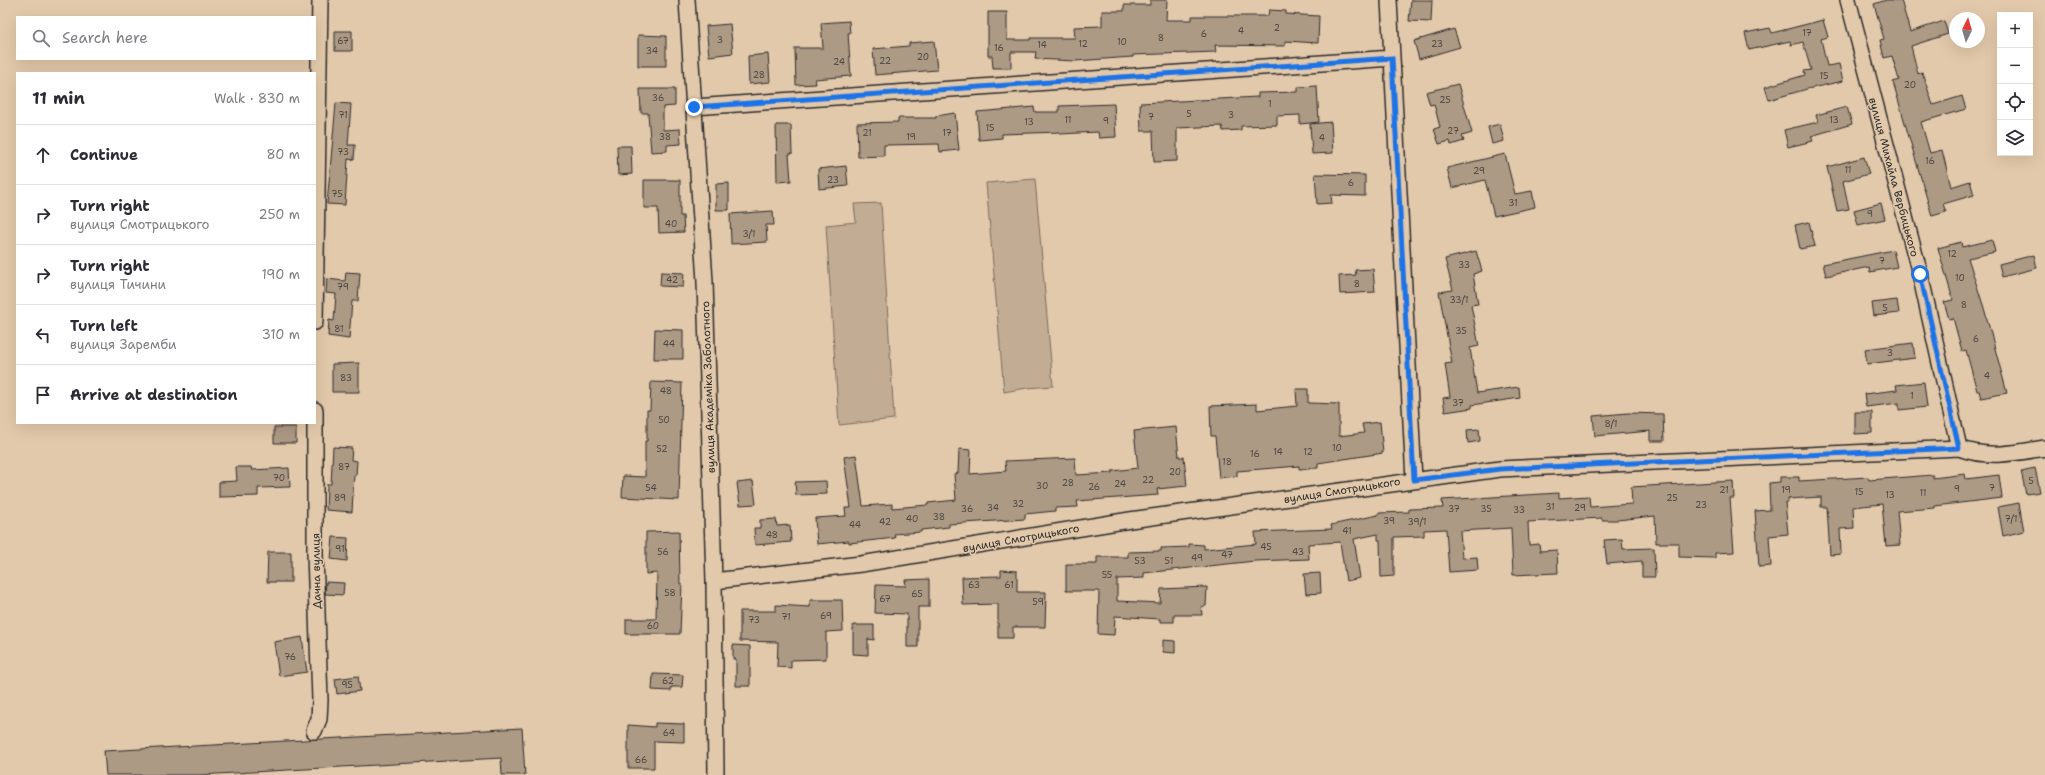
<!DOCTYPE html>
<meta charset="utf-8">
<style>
:root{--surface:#fff;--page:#f7f7f7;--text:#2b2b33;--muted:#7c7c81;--line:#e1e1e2}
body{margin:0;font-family:"Shantell Sans",sans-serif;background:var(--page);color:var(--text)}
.controls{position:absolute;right:12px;top:12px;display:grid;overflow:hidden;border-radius:0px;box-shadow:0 4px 16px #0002}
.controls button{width:36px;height:36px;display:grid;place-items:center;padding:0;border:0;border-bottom:1px solid var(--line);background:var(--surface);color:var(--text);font:20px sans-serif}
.compass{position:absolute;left:1949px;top:12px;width:36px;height:36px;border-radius:50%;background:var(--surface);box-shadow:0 4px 16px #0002;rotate:5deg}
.stop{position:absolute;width:12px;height:12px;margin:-9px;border:3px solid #1a73e8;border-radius:50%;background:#fff}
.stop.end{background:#1a73e8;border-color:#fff;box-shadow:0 1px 4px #0008}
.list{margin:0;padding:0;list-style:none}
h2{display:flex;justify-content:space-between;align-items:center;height:52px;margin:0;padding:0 16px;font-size:17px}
h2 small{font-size:13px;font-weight:400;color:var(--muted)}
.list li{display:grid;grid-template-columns:26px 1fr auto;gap:12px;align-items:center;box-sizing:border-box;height:60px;padding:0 16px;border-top:1px solid var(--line)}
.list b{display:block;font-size:15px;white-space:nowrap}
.list p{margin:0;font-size:13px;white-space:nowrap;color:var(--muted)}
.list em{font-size:13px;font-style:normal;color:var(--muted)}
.icon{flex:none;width:22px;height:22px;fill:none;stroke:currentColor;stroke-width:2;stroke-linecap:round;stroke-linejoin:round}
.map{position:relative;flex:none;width:2045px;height:775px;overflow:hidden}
.search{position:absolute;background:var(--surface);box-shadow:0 4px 16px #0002;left:16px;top:16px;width:300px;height:44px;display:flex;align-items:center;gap:10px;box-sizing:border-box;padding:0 14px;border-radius:0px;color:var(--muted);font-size:15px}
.panel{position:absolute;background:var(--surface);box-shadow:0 4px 16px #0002;left:16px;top:72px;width:300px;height:352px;border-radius:0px}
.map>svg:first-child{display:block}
</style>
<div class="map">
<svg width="2045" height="775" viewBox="0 0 2045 775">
<rect width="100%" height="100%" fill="#e3c9ab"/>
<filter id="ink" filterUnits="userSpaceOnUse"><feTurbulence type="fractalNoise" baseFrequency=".025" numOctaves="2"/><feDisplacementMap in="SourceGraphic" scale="8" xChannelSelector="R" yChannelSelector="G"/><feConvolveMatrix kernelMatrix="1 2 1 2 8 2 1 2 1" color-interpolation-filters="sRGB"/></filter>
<g filter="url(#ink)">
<path fill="#c2ad94" stroke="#766c60" d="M1035 179 1053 386 1027 388 1004 392 986 183Z
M881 203 894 419 839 425 826 225 856 222 854 204Z"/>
<path fill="#ad9a85" stroke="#2b2b2b" d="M1150 0H1167L1166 20H1192V16H1268L1269 10 1286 11V14L1319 16 1318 43 1285 41V46L1215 45 1216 52 1133 55V57L1075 61 1035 59 1036 52H1011V68H993L992 56H988V12H1007V40H1030V38H1075L1074 27 1102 26V11H1124V5H1150Z
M1411 0H1432L1431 22 1409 21Z
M1886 0H1901L1910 32 1944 21 1948 34 1911 46 1918 74 1922 72 1933 105 1962 96 1966 109 1921 122 1930 153 1942 150 1951 187 1970 181 1974 195 1943 204 1946 212 1932 216 1893 82 1899 80 1892 56 1884 58 1880 40 1884 39 1874 4Z
M1823 20 1828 37 1821 39 1827 66 1839 64 1843 81 1807 89 1769 100 1765 87 1805 75 1804 71 1811 70 1803 42 1791 45 1790 41 1749 50 1745 33 1770 28 1772 33Z
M849 21 850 33H848L851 76 815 79 816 84 796 85 795 48H823L821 23Z
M730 24 733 53 709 56 706 26Z
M1454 29 1460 47 1419 59 1414 41Z
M335 31H352V51H335Z
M638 35 666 36V66H638Z
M934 41 937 70 875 75 873 49 909 46V43Z
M768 54 770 82 749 84 748 56Z
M1458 84 1472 133 1462 136 1464 141 1451 145 1450 141 1439 144 1434 129 1440 127 1434 104 1430 105 1426 92Z
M1317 86 1319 122 1300 124V115L1277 116V125L1241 126V130L1223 131 1222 126 1177 128V161L1154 162 1153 131H1141L1140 103 1258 97V93L1298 92V87Z
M640 89H675V106L663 107V130L680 129 681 144 667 145V151L651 152 648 113H641Z
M336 103 351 104 348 145H355L354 160 348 159 345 205 327 204Z
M1114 104 1116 137 1099 138 1098 132 1060 134V132L1002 134V138L979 140 977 112 1034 107 1035 112H1059V106Z
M1847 107 1852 124 1811 136 1813 141 1788 147 1784 130 1818 122 1816 115Z
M955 113 959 150 940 152 939 144 884 145V156L858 157 857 123 898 122V118H936V116Z
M1331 122 1333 153 1312 154 1310 124Z
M1500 124 1504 141 1492 144 1488 127Z
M776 125H791L792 154H789L791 181 777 182Z
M617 146H631L632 174 618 175Z
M1505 154 1515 194 1532 191 1535 207 1494 216 1485 180 1452 188 1447 168Z
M1864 157 1869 174 1843 181 1849 209 1837 211 1827 167Z
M846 166 848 186 819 189 818 169Z
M1315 174 1365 175V196L1331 195 1332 203 1317 204Z
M644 180H680V216H683L684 232 659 233 658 208H644Z
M729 183V210H716V184Z
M1881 203 1885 219 1858 225 1854 210Z
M773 211 774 225H766L767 242 731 244 730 214Z
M1809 222 1815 246 1800 249 1795 225Z
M1992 240 1995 252 1968 258 1984 308 2007 393 1981 398 1979 391H1977L1966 350 1962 351 1953 318 1949 319 1944 302 1953 300 1938 248 1961 242 1962 247Z
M1893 250 1897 267 1870 272 1869 267 1826 276 1823 264Z
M1476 251 1482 271 1473 274 1478 304 1471 305 1479 346 1470 348 1477 393 1519 387 1520 398 1472 405V408L1445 412 1443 398 1450 397 1445 364 1452 363 1439 292 1453 290 1445 259Z
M2034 255 2037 268 2002 277 1999 264Z
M1373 269 1375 292 1340 294 1339 276 1356 275 1355 270Z
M346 272 360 273 358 301H352L349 339 328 336 329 320 334 321 336 294 326 293 327 279 345 281Z
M661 272 684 273 683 287 660 286Z
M1897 300 1899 313 1874 316 1872 303Z
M655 329 683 330V359H654Z
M1913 343 1915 358 1867 364 1865 349Z
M359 363V392H332V364Z
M651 382 682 383 679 500 622 497 623 476 645 477V441H647V410H650Z
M1924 382 1927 407 1899 410V403L1866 407 1864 394 1897 390 1896 385Z
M1296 389H1308V403L1339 404V436L1364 433 1362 424 1380 422 1383 453 1318 463V468L1299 469V466L1237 471V476L1219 478 1215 436H1211L1210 406 1257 404V410L1297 406Z
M1855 412H1872V433L1855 434Z
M1628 413 1663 414 1664 441H1650V431L1595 436 1593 416Z
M274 427H296V443H274Z
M1176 427 1179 457H1184L1187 486 1157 489 1158 495 1077 501 1078 507 1055 508V511L1025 514V519L949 524V527L921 530V532L894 534 895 538 849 543V541L817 544 815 518 846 516 845 508H851L844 457 856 455 863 506 892 504V508L928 505V503L956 500 954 474 958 473 959 449 971 450 970 474 1006 471 1005 461 1075 458 1076 475 1112 473V471L1138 468 1134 431Z
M1479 429 1480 441 1468 443 1467 430Z
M333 447 352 448 351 460 357 461 356 475H354L352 512 326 510 327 484H331Z
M236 467H251L252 470 289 468 290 487 258 488V496L219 497V482L237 481Z
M2035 468 2040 492 2026 494 2021 471Z
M1965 474 1966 479 1999 475 2002 498 1935 506V508L1897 511 1900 545 1886 546 1882 504 1853 507 1854 528 1840 529 1841 554 1830 555 1827 507H1821V497L1788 499V502H1785L1788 534 1769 536 1771 566 1759 567 1755 511 1770 510 1769 483 1780 482V477H1799V481L1868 477 1869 480 1933 475V478Z
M753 481 756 504 740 505 737 483Z
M826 481 827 494 796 495 795 482Z
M1733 481 1734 498H1730L1734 552 1715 553V558L1679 557V543H1656L1655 516 1617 520H1602V518L1528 522 1529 545 1539 544 1540 551 1557 550 1558 573 1513 575 1511 528 1460 531 1462 558 1477 557 1478 570 1449 572 1446 529 1424 530V536L1394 537V576L1381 577 1380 540H1378V534L1354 539 1360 578 1346 581 1340 542 1308 544 1309 559 1255 561 1144 573V578L1117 579V601L1160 603 1161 589 1207 587 1206 606 1201 607 1202 615H1174V622H1160V619L1115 616 1114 635 1098 634 1099 591H1066V564H1097V557H1128V552L1161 551V548L1189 547V544L1204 545V549L1256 544 1255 532 1332 529 1331 525 1378 515V513L1409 512V509L1443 508 1442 500 1559 493V498L1589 496 1590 507 1632 504 1631 487Z
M2019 503 2024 531 2003 536 1998 507Z
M776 519 777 526 790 525 791 542 755 545 754 528H760V520Z
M679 531 680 584H682L680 634H626V619H656L657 573 646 574V532Z
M333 537 348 538 347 561 331 559Z
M1622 539 1623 549 1654 548 1655 577H1642V561L1607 564 1604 540Z
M268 552H291V582H267Z
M1001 570 1017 571V592H1046L1045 627H1013V638H998V604L963 605 962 577 1001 576Z
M1320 573 1321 593 1306 594 1304 574Z
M929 579V607H918V647H907V614L875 613 876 585 906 586 905 580Z
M326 582 344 583 343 595 325 594Z
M810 600H842L843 631 826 632V659L791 660V668L777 667 778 642 740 641V611H776V605L810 607Z
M853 625H874V640L868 639V655L853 654Z
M302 637 307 672 279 676 274 642Z
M1163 640 1175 641V653L1163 652Z
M733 645 750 646V686H736V659H733Z
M653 674 683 675 682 687H671V691L652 690Z
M358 676 360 691 337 694 335 679Z
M655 723 684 724V742L654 741V768H628V725L655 727Z
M522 728 525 775H502L501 758 199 775H106L104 751Z"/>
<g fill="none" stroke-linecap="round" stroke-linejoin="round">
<g stroke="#2b2b2b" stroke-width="18">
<path id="street" d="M687 0 705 282 714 581 716 775
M1389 0 1414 480
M1848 0 1920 274 1959 448
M694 107 1392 58
M315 322 320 0
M714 581 861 564 1130 520 1500 469 1959 448C1988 459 2015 453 2045 448
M314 731 319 719 320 700 315 554V410"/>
</g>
<use href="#street" stroke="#e3c9ab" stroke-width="15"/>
</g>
</g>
<g fill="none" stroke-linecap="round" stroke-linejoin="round" filter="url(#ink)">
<path stroke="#1a73e8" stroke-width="5" d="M694 107 1392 58 1414 480 1500 469 1959 448 1920 274"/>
</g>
<g text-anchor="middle" stroke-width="3" stroke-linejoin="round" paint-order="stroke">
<g font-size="9" fill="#4c4742">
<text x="1277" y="31">2</text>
<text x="1241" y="34">4</text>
<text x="1807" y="36">17</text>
<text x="1204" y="37">6</text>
<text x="1161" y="41">8</text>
<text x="720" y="43">3</text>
<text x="343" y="44">67</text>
<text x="1122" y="45">10</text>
<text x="1083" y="47">12</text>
<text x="1437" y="47">23</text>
<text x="1042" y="48">14</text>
<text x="999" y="51">16</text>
<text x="652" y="54">34</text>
<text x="923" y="60">20</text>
<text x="885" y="64">22</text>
<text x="839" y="65">24</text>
<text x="759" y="78">28</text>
<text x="1824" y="79">15</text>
<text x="1910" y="88">20</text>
<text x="658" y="101">36</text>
<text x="1445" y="103">25</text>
<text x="1270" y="107">1</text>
<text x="1189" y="117">5</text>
<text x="343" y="118">71</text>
<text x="1231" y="118">3</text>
<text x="1151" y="120">7</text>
<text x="1068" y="123">11</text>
<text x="1834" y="123">13</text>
<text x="1106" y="124">9</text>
<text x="1029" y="125">13</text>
<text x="990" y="131">15</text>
<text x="1453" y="134">27</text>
<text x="867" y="136">21</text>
<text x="947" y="136">17</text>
<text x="665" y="140">38</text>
<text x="911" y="140">19</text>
<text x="1322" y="141">4</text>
<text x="343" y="155">73</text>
<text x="1930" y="164">16</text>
<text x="1848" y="173">11</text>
<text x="1479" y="174">29</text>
<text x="833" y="183">23</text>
<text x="1351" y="186">6</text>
<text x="337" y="197">75</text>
<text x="1513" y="206">31</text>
<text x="1870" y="217">9</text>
<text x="671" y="227">40</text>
<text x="749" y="237">3/1</text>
<text x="1952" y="257">12</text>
<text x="1882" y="264">7</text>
<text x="1464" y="268">33</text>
<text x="1960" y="281">10</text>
<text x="672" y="283">42</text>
<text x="1357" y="287">8</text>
<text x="343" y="290">79</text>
<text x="1459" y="303">33/1</text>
<text x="1964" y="308">8</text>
<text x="1885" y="311">5</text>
<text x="339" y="332">81</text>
<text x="1461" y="334">35</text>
<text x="1976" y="342">6</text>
<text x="669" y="347">44</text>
<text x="1890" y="356">3</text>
<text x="1987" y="379">4</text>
<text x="346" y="381">83</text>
<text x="666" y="394">48</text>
<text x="1912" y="399">1</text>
<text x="1458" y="406">37</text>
<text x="664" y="423">50</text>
<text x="1611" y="427">8/1</text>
<text x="1337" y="451">10</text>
<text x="662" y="452">52</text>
<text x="1278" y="455">14</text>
<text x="1308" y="455">12</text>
<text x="1255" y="457">16</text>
<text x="1227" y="465">18</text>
<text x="344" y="470">87</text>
<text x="1175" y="475">20</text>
<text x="279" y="481">70</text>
<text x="1148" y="483">22</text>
<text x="2031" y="484">5</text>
<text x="1068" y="486">28</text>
<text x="1120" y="487">24</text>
<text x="1042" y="489">30</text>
<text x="1094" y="490">26</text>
<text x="651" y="491">54</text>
<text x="1992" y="491">7</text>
<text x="1957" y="492">9</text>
<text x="1724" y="493">21</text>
<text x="1786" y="493">19</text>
<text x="1859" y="495">15</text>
<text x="1923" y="496">11</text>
<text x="1890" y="498">13</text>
<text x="340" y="501">89</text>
<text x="1672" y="501">25</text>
<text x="1018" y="507">32</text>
<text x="1701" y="508">23</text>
<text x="1550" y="510">31</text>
<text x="993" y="511">34</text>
<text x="1580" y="511">29</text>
<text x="967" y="512">36</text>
<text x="1454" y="512">37</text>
<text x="1486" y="512">35</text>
<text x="1519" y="513">33</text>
<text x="939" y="520">38</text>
<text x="912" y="522">40</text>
<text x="2011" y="522">7/1</text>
<text x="1389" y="524">39</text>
<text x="885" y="525">42</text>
<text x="1417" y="525">39/1</text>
<text x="855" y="528">44</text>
<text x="1347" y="534">41</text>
<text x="772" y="538">48</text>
<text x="1266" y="550">45</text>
<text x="340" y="552">91</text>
<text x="663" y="555">56</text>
<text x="1298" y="555">43</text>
<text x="1227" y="558">47</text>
<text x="1197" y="561">49</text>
<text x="1140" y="564">53</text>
<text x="1169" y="564">51</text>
<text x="1107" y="578">55</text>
<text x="974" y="588">63</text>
<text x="1009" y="588">61</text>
<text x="670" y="596">58</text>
<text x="917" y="597">65</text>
<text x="885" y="602">67</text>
<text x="1038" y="605">59</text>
<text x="826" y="619">69</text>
<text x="786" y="620">71</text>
<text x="754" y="623">73</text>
<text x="653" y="629">60</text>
<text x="290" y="660">76</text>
<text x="668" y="684">62</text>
<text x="347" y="688">95</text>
<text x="669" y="736">64</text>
<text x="641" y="763">66</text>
</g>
<g font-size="11" fill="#2b2b2b" stroke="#e3c9ab">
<text transform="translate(1894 177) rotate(75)" y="4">вулиця Михайла Вербицького</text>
<text transform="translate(708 387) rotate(-92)" y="4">вулиця Академіка Заболотного</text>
<text transform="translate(1342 490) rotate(-9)" y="4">вулиця Смотрицького</text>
<text transform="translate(1021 538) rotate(-10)" y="4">вулиця Смотрицького</text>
<text transform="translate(316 571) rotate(-91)" y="4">Дачна вулиця</text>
</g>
</g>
</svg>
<div class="controls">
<button>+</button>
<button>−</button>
<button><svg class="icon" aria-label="locate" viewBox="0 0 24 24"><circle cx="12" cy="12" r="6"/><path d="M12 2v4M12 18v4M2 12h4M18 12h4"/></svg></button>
<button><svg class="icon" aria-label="layers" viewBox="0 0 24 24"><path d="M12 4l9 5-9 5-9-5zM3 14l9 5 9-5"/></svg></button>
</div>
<svg class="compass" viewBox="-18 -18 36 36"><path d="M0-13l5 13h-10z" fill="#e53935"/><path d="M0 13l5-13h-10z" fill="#7c7c81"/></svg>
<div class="stop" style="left:1920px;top:274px"></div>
<div class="stop end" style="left:694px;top:107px"></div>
<div class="search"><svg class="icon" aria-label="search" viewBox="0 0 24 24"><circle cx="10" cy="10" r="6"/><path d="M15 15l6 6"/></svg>Search here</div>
<section class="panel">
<h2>11 min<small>Walk · 830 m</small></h2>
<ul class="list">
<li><svg class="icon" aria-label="ahead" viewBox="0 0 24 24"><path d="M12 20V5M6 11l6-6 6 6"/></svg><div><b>Continue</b></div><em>80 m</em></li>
<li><svg class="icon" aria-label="right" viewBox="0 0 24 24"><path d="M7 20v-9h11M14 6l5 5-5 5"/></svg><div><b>Turn right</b><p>вулиця Смотрицького</p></div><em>250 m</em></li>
<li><svg class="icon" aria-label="right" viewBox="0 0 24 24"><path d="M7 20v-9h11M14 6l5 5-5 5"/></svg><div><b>Turn right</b><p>вулиця Тичини</p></div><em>190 m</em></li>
<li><svg class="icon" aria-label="left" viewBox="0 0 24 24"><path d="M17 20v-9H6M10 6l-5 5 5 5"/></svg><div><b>Turn left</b><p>вулиця Заремби</p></div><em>310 m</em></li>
<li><svg class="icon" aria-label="arrive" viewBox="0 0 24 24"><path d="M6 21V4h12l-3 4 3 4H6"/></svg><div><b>Arrive at destination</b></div></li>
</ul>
</section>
</div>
